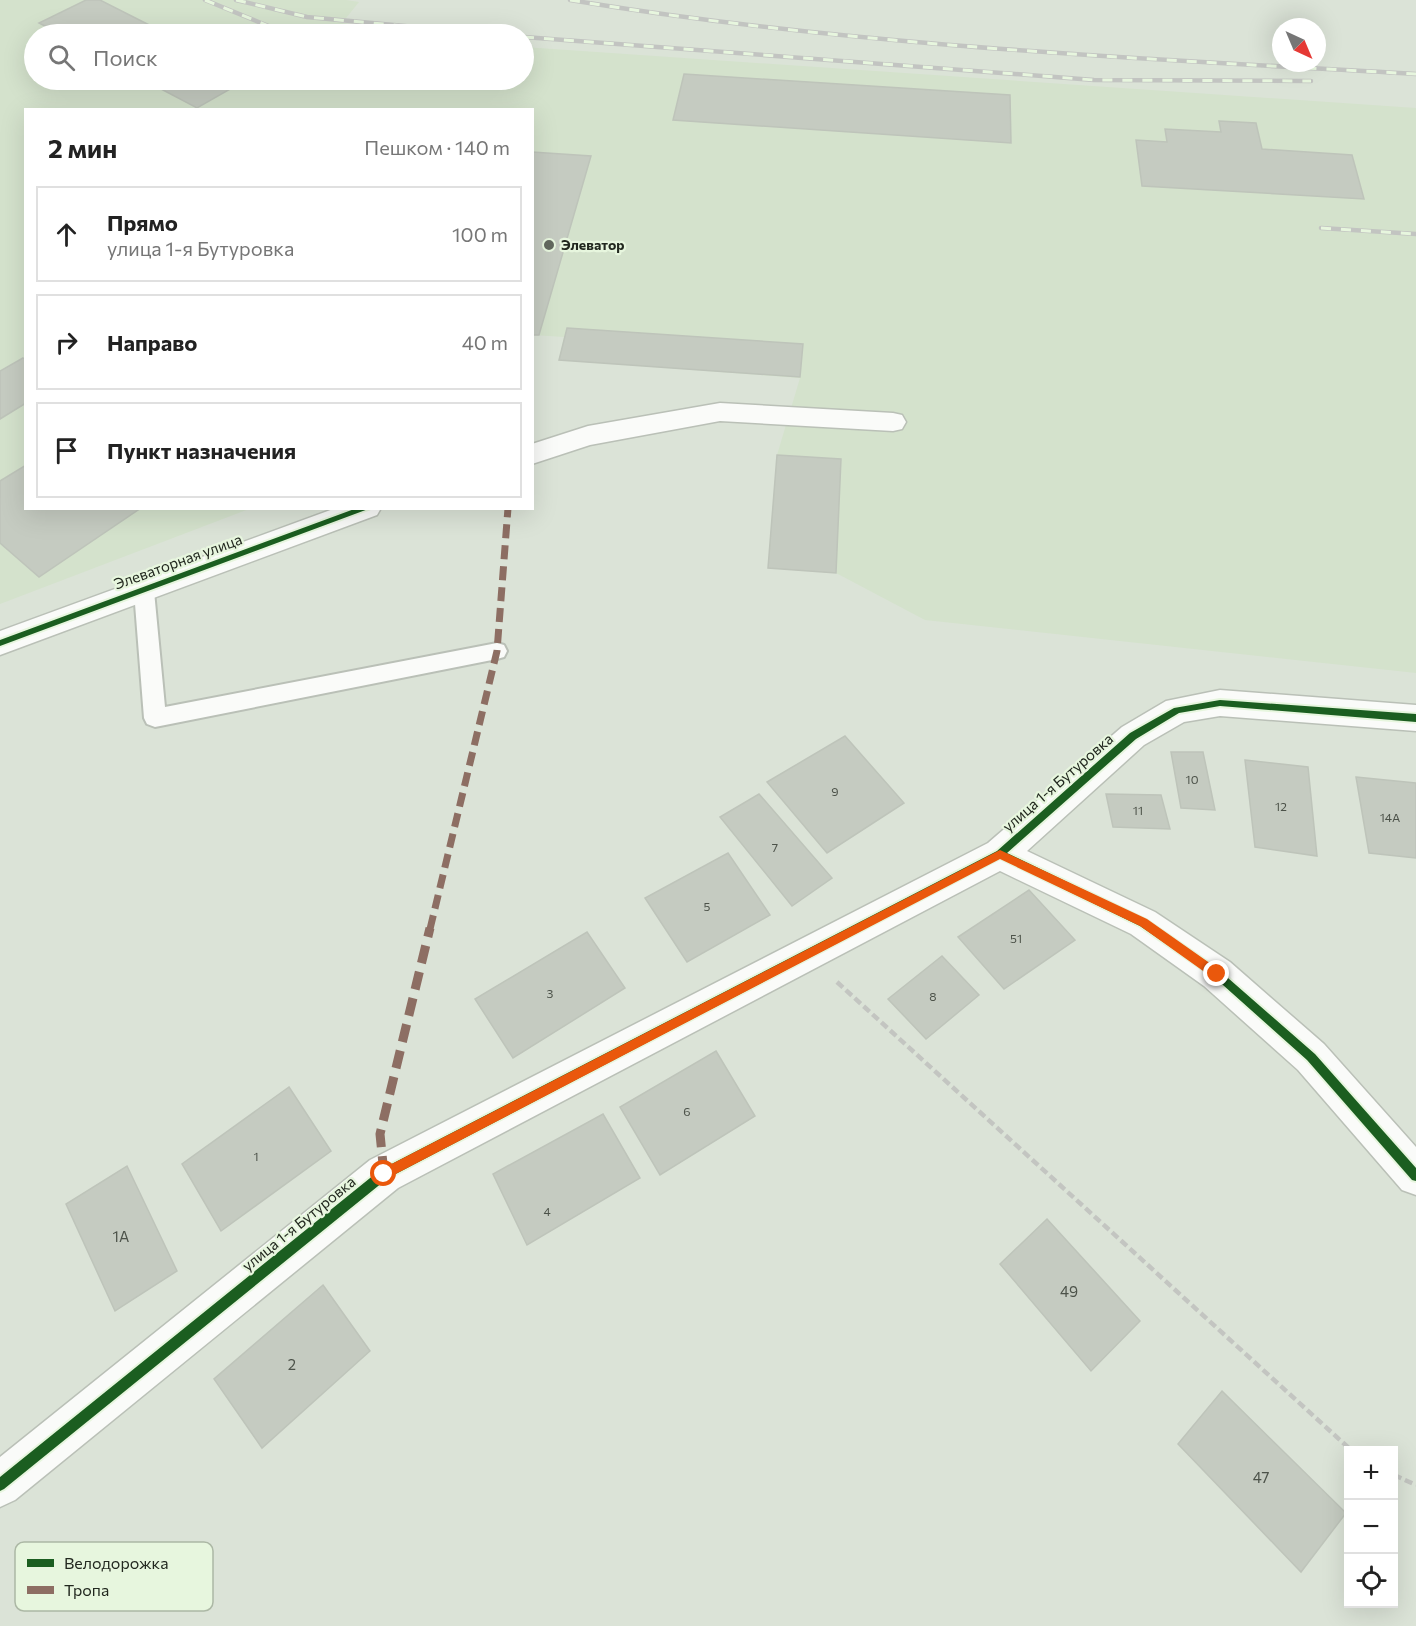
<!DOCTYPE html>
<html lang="ru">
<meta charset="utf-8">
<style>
:root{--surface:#fff;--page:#f6f6f6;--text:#222;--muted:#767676;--line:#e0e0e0}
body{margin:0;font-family:Commissioner,sans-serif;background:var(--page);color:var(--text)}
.controls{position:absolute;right:18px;bottom:18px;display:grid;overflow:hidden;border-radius:0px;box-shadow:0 6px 24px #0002}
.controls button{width:54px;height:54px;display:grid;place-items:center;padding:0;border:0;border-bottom:2px solid var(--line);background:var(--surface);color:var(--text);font:30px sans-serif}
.compass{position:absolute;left:1272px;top:18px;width:54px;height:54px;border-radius:50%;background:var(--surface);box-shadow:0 6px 24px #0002;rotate:136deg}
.stop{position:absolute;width:18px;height:18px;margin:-14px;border:4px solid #ea580c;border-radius:50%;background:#fff}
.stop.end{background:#ea580c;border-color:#fff;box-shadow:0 2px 6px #0008}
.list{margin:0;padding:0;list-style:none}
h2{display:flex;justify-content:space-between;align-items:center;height:78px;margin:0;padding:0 24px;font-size:26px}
h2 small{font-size:20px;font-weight:400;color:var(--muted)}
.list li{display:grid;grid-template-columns:39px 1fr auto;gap:18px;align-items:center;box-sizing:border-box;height:96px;margin:0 12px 12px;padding:0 12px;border:2px solid var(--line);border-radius:0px}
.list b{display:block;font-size:22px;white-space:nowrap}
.list p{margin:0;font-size:20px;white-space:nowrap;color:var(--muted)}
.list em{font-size:20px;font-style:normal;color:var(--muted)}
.icon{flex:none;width:33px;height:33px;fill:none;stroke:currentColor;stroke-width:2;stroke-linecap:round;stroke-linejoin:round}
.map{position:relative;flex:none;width:1416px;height:1626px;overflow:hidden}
.search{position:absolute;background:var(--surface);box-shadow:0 6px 24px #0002;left:24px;top:24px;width:510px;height:66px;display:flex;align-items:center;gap:15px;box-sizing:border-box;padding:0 21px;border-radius:33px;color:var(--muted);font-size:22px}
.panel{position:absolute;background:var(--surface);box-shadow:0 6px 24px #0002;left:24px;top:108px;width:510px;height:402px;border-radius:0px}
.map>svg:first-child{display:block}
</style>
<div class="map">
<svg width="1416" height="1626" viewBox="0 0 1416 1626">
<rect width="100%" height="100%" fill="#dbe3d7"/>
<path fill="#d4e2cc" d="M0 0H346L359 2 342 23 425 34H34V80H524V47L1416 108V673L925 620 836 573 768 568 777 455 800 378 559 360 564 337 533 335 532 110H26V508L249 509 0 604Z"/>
<path fill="#c5cbc1" stroke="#bec4ba" stroke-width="1.5" d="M86 0H100L167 34H60L39 23Z
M684 74 1010 95 1011 143 673 120Z
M144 80H246L197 108Z
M1219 121 1256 123 1262 149 1352 155 1364 199 1142 186 1136 140 1167 142 1165 129 1221 132Z
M532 152 591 156 539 335H532Z
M567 328 803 344 800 377 559 360Z
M23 358 26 360V403L0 419V371Z
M777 455 841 459 836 573 768 568Z
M26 465V508H141L39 577 0 543V481Z
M845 736 904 803 827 853 767 782Z
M1171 752H1203L1215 810 1181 808Z
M1245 760 1308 767 1317 856 1255 847Z
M1356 777 1416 783V858L1369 853Z
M759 794 832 878 792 906 720 817Z
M1106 794 1161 795 1170 829 1113 827Z
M728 853 770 915 687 962 645 898Z
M1029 890 1075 940 1004 989 958 937Z
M587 932 625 988 513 1058 475 999Z
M942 956 979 995 926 1039 888 999Z
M716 1051 755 1116 660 1175 620 1107Z
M289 1087 331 1151 221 1231 182 1164Z
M603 1114 640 1178 527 1245 493 1174Z
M127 1166 177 1271 115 1311 66 1204Z
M1047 1219 1140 1321 1091 1371 1000 1264Z
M323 1285 370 1351 262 1448 214 1379Z
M1222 1391 1346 1513 1301 1572 1178 1444Z"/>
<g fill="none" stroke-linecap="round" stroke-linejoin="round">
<g stroke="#bac0b7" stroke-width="4">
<path id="service" d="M144 583 151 586 154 591 165 707 497 643 504 645 507 651 504 657 497 659 155 727 147 724 144 718 134 591 137 586Z"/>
</g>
<g stroke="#bac0b7" stroke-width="3">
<path id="minor" d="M720 403 893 413 902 415 906 422 902 429 893 431 720 421 590 445 532 464V444L588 426Z
M336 508H381L377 515 0 655V631Z
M1220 690 1416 705V731L1220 716 1184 722 1144 745 1027 851 1155 912 1230 962 1324 1044 1416 1147V1195L1402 1190 1298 1070 1204 986 1131 934 1000 871 398 1188 15 1500 0 1507V1457L370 1160 988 843 1122 727 1166 701Z"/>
</g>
<path stroke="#c3c5c1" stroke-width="4.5" stroke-dasharray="8 4" stroke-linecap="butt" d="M837 982 1351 1450
M1394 1475 1416 1485"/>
<use href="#service" fill="#fafbf9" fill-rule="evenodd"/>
<use href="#minor" fill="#fafbf9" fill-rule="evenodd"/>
<g stroke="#c2c4c1" stroke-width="4.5">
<path id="rail" d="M205 0 288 34
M236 0 307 17 491 34
M570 0C850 46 1133 58 1416 74
M524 37 1094 80 1311 81
M1321 228 1416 234"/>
</g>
<use href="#rail" stroke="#e7f6de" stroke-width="3" stroke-dasharray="10" stroke-linecap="butt"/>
<path stroke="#8d6e63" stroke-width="7" stroke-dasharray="14 7" stroke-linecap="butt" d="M430 929 497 651 508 508"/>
<path stroke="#8d6e63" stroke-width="9" stroke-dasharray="18 9" stroke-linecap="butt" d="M384 1174 380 1134 430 928"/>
<g stroke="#e7f6de" stroke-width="4">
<path id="cycleway" d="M357 508H371L0 646V640Z
M1220 700 1416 714V722L1220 706 1179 713 1136 739 1007 853 1146 920 1220 971 1315 1054 1416 1168V1181L1412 1180 1307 1060 1214 977 1140 926 1000 858 388 1178 4 1489 0 1491V1477L380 1170 997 851 1130 733 1174 708Z"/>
</g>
<use href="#cycleway" fill="#1b5e20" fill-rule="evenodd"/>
</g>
<path fill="#ea580c" d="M1000 850 1147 919 1221 971V978H1213L1140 926 1000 859 388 1178H380V1170Z"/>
<circle fill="#63695f" stroke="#e7f6de" stroke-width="2" cx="549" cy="245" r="6"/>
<g text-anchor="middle" stroke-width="4.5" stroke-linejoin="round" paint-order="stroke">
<g font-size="12" fill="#4c5249">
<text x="1192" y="784">10</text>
<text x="835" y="796">9</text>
<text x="1281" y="811">12</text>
<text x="1138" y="815">11</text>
<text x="1390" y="822">14А</text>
<text x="775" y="852">7</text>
<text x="707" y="911">5</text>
<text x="1016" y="943">51</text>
<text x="550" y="998">3</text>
<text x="933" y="1001">8</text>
<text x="687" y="1116">6</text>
<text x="256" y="1161">1</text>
<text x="547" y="1216">4</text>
</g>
<g font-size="14" font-weight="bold" fill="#22281f" stroke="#e7f6de" text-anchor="start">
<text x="561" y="250">Элеватор</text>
</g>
<g font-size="15" fill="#22281f" stroke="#e7f6de">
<text transform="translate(178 562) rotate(-20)" y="5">Элеваторная улица</text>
<text transform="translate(1058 783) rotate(-41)" y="5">улица 1-я Бутуровка</text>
<text transform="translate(299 1224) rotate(-39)" y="5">улица 1-я Бутуровка</text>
</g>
<g font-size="15" fill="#4c5249">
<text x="121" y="1242">1А</text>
<text x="1069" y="1297">49</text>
<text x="292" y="1370">2</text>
<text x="1261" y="1483">47</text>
</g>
</g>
<rect x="15" y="1542" width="198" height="69" rx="9" fill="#e7f6de" stroke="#acb8a5" stroke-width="1.5"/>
<rect x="27" y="1559" width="27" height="8" fill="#1b5e20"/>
<rect x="27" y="1586" width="27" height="8" fill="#8d6e63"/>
<g font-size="16" fill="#22281f">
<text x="64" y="1569">Велодорожка</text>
<text x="64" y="1596">Тропа</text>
</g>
</svg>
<div class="controls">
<button>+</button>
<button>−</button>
<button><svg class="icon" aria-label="locate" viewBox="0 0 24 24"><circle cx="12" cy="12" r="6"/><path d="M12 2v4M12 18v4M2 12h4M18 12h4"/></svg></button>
</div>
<svg class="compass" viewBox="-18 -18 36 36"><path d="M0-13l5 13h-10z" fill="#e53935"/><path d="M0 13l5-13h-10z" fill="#767676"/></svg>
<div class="stop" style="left:384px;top:1174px"></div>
<div class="stop end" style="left:1217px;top:974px"></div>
<div class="search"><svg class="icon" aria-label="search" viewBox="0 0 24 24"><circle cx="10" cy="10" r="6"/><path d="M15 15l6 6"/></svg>Поиск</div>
<section class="panel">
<h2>2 мин<small>Пешком · 140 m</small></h2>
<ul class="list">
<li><svg class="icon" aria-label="ahead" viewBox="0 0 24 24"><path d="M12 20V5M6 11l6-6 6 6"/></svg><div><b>Прямо</b><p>улица 1-я Бутуровка</p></div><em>100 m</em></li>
<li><svg class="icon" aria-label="right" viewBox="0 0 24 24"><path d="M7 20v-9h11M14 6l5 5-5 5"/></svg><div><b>Направо</b></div><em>40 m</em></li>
<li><svg class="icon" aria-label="arrive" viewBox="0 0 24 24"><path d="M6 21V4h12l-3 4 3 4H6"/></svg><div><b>Пункт назначения</b></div></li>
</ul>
</section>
</div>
